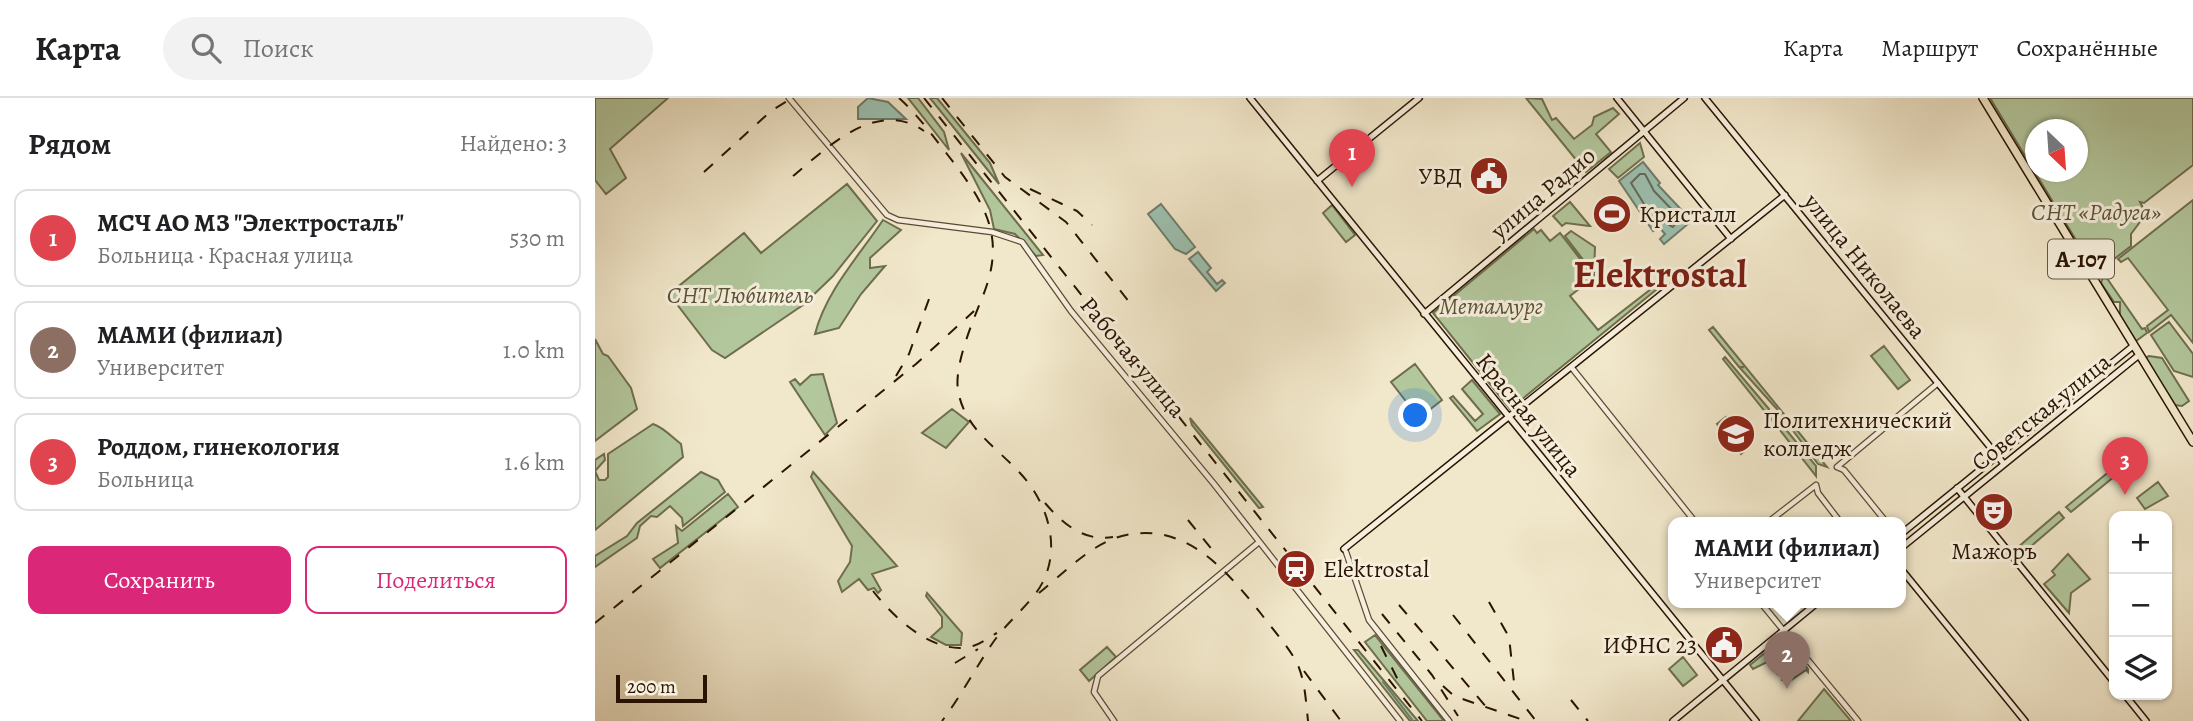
<!DOCTYPE html>
<html lang="ru">
<meta charset="utf-8">
<style>
:root{--surface:#fff;--page:#f2f2f2;--text:#202124;--muted:#757577;--line:#e0e0e0;--accent:#db2777}
body{margin:0;font-family:Alegreya,serif;background:var(--page);color:var(--text)}
.controls{position:absolute;right:21px;bottom:21px;display:grid;overflow:hidden;border-radius:14px;box-shadow:0 2px 5px #0004}
.controls button{width:63px;height:63px;display:grid;place-items:center;padding:0;border:0;border-bottom:2px solid var(--line);background:var(--surface);color:var(--text);font:35px sans-serif}
.compass{position:absolute;left:1430px;top:21px;width:63px;height:63px;border-radius:50%;background:var(--surface);box-shadow:0 2px 5px #0004;rotate:155deg}
.scale{position:absolute;left:21px;bottom:18px;width:91px;box-sizing:border-box;padding-left:7px;border:4px solid #2a1401;border-top:0;font-size:19px;line-height:24px;white-space:nowrap;color:#2a1401;-webkit-text-stroke:5px #f6efdd;paint-order:stroke}
.you{position:absolute;left:821px;top:318px;width:24px;height:24px;margin:-18px;border:5px solid #fff;border-radius:50%;background:#1a73e8;box-shadow:0 0 0 10px #1a73e833}
.badge{display:grid;place-items:center;width:46px;height:46px;border-radius:50%;background:var(--accent);color:#fff;font-size:23px;font-weight:700}
.pin{position:absolute;translate:-50% -58px;filter:drop-shadow(0 2px 4px #0008)}
.pin::after{content:'';position:absolute;top:37px;width:24px;height:21px;background:inherit;clip-path:polygon(0 0,100% 0,50% 100%)}
.popup{position:absolute;left:1073px;top:419px;width:238px;height:91px;box-sizing:border-box;display:grid;place-content:center;border-radius:14px;background:var(--surface);filter:drop-shadow(0 2px 5px #0005);font-size:23px;white-space:nowrap;color:var(--muted)}
.popup b{font-size:26px;color:var(--text)}
.popup::after{content:'';position:absolute;left:50%;top:100%;margin-left:-14px;border:14px solid transparent;border-top-color:var(--surface)}
.list{margin:0;padding:0;list-style:none}
h2{display:flex;justify-content:space-between;align-items:center;height:91px;margin:0;padding:0 28px;font-size:30px}
h2 small{font-size:23px;font-weight:400;color:var(--muted)}
.list li{display:grid;grid-template-columns:46px 1fr auto;gap:21px;align-items:center;box-sizing:border-box;height:98px;margin:0 14px 14px;padding:0 14px;border:2px solid var(--line);border-radius:14px}
.list b{display:block;font-size:26px;white-space:nowrap}
.list p{margin:0;font-size:23px;white-space:nowrap;color:var(--muted)}
.list em{font-size:23px;font-style:normal;color:var(--muted)}
.actions{display:flex;gap:14px;padding:21px 28px}
.actions a{flex:1;padding:16px 0;border:2px solid var(--accent);border-radius:14px;text-align:center;font-size:24px;color:var(--accent)}
.actions .main{background:var(--accent);color:#fff}
.icon{flex:none;width:38px;height:38px;fill:none;stroke:currentColor;stroke-width:2;stroke-linecap:round;stroke-linejoin:round}
.map{position:relative;flex:none;width:1598px;height:623px;overflow:hidden}
header{display:flex;align-items:center;gap:42px;box-sizing:border-box;height:98px;padding:0 35px;background:var(--surface);border-bottom:2px solid var(--line)}
header strong{font-size:33px}
nav{display:flex;gap:38px;margin-inline-start:auto;font-size:24px}
.search{width:490px;height:63px;background:var(--page);display:flex;align-items:center;gap:18px;box-sizing:border-box;padding:0 24px;border-radius:38px;color:var(--muted);font-size:26px}
main{display:flex}
aside{flex:1;background:var(--surface)}
.map>svg:first-child{display:block}
</style>
<header>
<strong>Карта</strong>
<div class="search"><svg class="icon" aria-label="search" viewBox="0 0 24 24"><circle cx="10" cy="10" r="6"/><path d="M15 15l6 6"/></svg>Поиск</div>
<nav><a>Карта</a><a>Маршрут</a><a>Сохранённые</a></nav>
</header>
<main>
<aside>
<h2>Рядом<small>Найдено: 3</small></h2>
<ul class="list">
<li><span class="badge" style="background:#e0444e">1</span><div><b>МСЧ АО МЗ &quot;Электросталь&quot;</b><p>Больница · Красная улица</p></div><em>530 m</em></li>
<li><span class="badge" style="background:#8d6e63">2</span><div><b>МАМИ (филиал)</b><p>Университет</p></div><em>1.0 km</em></li>
<li><span class="badge" style="background:#e0444e">3</span><div><b>Роддом, гинекология</b><p>Больница</p></div><em>1.6 km</em></li>
</ul>
<div class="actions"><a class="main">Сохранить</a><a>Поделиться</a></div>
</aside>
<div class="map">
<svg width="1598" height="623" viewBox="0 0 1598 623">
<rect width="100%" height="100%" fill="#f1e7ca"/>
<filter id="stains"><feTurbulence type="fractalNoise" baseFrequency=".00286" numOctaves="4"/><feColorMatrix values="0 0 0 0 .2 0 0 0 0 .09 0 0 0 0 .02 0 0 0 .5 -.17"/></filter>
<radialGradient id="worn" r=".72"><stop offset=".6" stop-color="#630" stop-opacity="0"/><stop offset="1" stop-color="#630" stop-opacity=".3"/></radialGradient>
<path fill="#b3c79c" stroke="#6e6e4e" stroke-width="2" fill-rule="evenodd" d="M0 0H73L15 51 31 80 11 96 0 82Z
M313 0H323L349 34 354 52Z
M335 0H342L395 65 404 86Z
M931 0 947 1 957 22 961 20 979 41 997 27 999 19 1018 10 1024 16 1001 36 1016 54 991 74Z
M1395 0H1598V67L1549 105 1545 104 1551 116 1536 136V148L1501 175ZM1440 32H1482V74H1440Z
M1045 45 1049 59 1023 80 1014 71Z
M366 55 448 157 441 158 420 136 399 131 395 112Z
M252 86 282 123 238 178 208 207 130 260 117 252 74 196 149 135 166 155Z
M1598 102V245L1576 217 1554 234 1552 228 1573 212 1533 160 1526 164 1523 161Z
M975 104 995 128H994L971 125 967 128 958 118Z
M737 107 760 137 751 144 728 115Z
M288 122 306 132 275 160V170L290 168 266 196 244 230 220 236C231 193 264 158 288 122Z
M939 131 942 135 946 132 955 143 965 135 999 179 975 198 1003 232 1060 188 1062 191 915 311 838 215Z
M976 133 1000 149 999 176 970 138Z
M1509 176 1547 231 1550 230 1552 235 1541 243 1525 218V204H1519L1506 185Z
M1574 224 1598 256V279L1579 273 1556 237Z
M1118 229 1232 369 1223 366 1181 310 1145 270 1149 269H1144L1114 232Z
M0 241 8 256 13 258 36 290 42 311 0 343Z
M1289 248 1315 282 1303 291 1276 258Z
M1554 258 1567 260 1594 303 1587 308 1580 307 1550 260Z
M1130 259 1174 311 1172 316 1128 261Z
M820 266 847 302 824 320 796 284Z
M228 276 242 325 230 337 195 284 200 281 205 287 216 277Z
M877 282 905 316 882 333 855 300 858 298 880 323 888 316 867 291Z
M357 311 374 324 351 350 327 335Z
M1173 317H1179L1221 368V378Z
M1131 319 1155 348 1146 356 1122 326Z
M595 320 668 409 664 410 597 327Z
M58 326C68 329 77 339 86 346L88 359 0 432V362L9 356 10 362 0 373 4 382H10L13 379V356Z
M1544 349 1548 355 1476 414 1471 409Z
M106 374 123 382 130 394 88 428 87 420 75 408 62 419 56 418 45 428 42 440 0 469V458L32 438 42 425Z
M218 374 302 468 277 476 286 492 283 495 279 490 273 492 264 481 247 494 243 483 255 464 257 448 216 379Z
M1563 384 1573 398 1550 411 1542 400Z
M133 396 143 409 65 470 58 461 83 445 81 428 87 433Z
M1464 414 1469 420 1427 456 1422 450Z
M1473 456 1495 481 1476 495 1474 515 1449 486 1460 477 1457 473Z
M332 495 367 535 366 547H351L336 539 347 529V519L331 498Z
M780 537 849 623H832L770 544Z
M1188 540 1213 571V574L1211 572 1195 583 1187 582 1188 578 1182 576 1172 564 1158 571 1155 567Z
M512 549 521 559 494 583 485 572Z
M759 552H763L823 623H815Z
M1088 559 1102 577 1088 588 1074 571Z
M1229 591 1256 623H1203Z"/>
<path fill="#9cc1b1" stroke="#6e7c6b" stroke-width="2" d="M273 0 293 4 311 21H263V9Z
M1048 64 1065 85 1063 87 1095 121 1093 126 1069 146 1065 141 1070 136 1064 129 1058 133 1024 83Z
M566 106 600 149 591 156 580 151 553 116Z
M603 154 616 170 612 174 622 186 627 182 630 185 621 193 594 161Z"/>
<g fill="none" stroke-linecap="round" stroke-linejoin="round">
<path stroke="#636a59" stroke-width="2" d="M1045 76H1050L1059 93 1085 120 1078 129 1067 123 1059 122 1036 85Z"/>
<path stroke="#6e7c6b" stroke-width="2" d="M788 584 818 623"/>
<g stroke="#5c4933" stroke-width="7">
<path id="tertiary" d="M194 0 292 117 303 122 397 134 427 144 476 213 619 386 805 623
M977 270 1101 425
M1172 425 1221 387 1223 395 1246 425
M1292 425 1249 372 1242 369 1343 285
M751 454 774 522 854 623
M1166 505 1263 623
M519 623 499 594 503 578 664 444"/>
</g>
<g stroke="#2a1401" stroke-width="8">
<path id="secondary" d="M655 0 1161 623
M1022 0 1136 141
M1110 0 1409 366
M722 83 824 0
M829 216 1089 0
M1362 390 1519 584
M1306 436 1538 248
M1306 450 1544 257
M749 451 1190 97
M1306 471 1430 623
M1530 597 1551 623
M1078 623 1222 505"/>
</g>
<g stroke="#2a1401" stroke-width="10">
<path id="trunk" d="M1388 0 1598 344"/>
</g>
<use href="#tertiary" stroke="#f6efdd" stroke-width="4.5"/>
<use href="#secondary" stroke="#f6efdd" stroke-width="5"/>
<use href="#trunk" stroke="#f1e7ca" stroke-width="7"/>
<path stroke="#2a1401" stroke-width="2" stroke-dasharray="12 12" stroke-linecap="butt" d="M304 0C322 16 337 37 352 56 389 104 413 138 387 200 378 223 359 267 363 292 369 330 400 348 425 375 455 407 469 457 441 495 428 512 411 526 399 543 381 569 366 598 347 623
M329 0 827 623
M347 0 410 79 471 124 539 210
M109 74 176 13 197 0
M198 78C233 49 282 0 329 33
M435 91 482 113 497 127
M301 278 314 256 334 201
M450 405C468 426 489 444 518 439
M593 422 623 459
M278 493C299 520 340 559 378 548 386 546 394 539 402 535
M444 495C469 475 496 446 527 438 591 422 633 474 667 517 679 533 693 548 702 565 710 582 711 604 713 623
M894 504 914 539 920 593
M804 507 893 611
M787 516 837 577 863 618
M858 517 941 623
M0 525 321 266 379 213
M786 548 803 582
M360 565 383 551
M709 573 746 623
M848 588 859 598 931 623
M976 602 993 623"/>
</g>
<defs>
<g id="civic-disc" transform="scale(2.0125)"><circle r="9.5" fill="#8f2418" stroke="#f6efdd"/><path d="M-.6-6.5H3V-4.5H.6V-3L4-1V1h2V6H-6V1h2V-1L-.6-3ZM-1.2 2.5V6h2.4V2.5Z" fill="#fff"/></g>
<g id="stadium-disc" transform="scale(2.0125)"><circle r="9.5" fill="#8f2418" stroke="#f6efdd"/><path d="M0-5a6.5 5 0 1 0 0 10a6.5 5 0 1 0 0-10ZM-3.5-1.8h7v3.6h-7Z" fill="#fff"/></g>
<g id="university-disc" transform="scale(2.0125)"><circle r="9.5" fill="#8f2418" stroke="#f6efdd"/><path d="M0-5L7-2L0 1L-7-2ZM-4 1L0 2.5L4 1V4Q0 6-4 4Z" fill="#fff"/></g>
<g id="theatre-disc" transform="scale(2.0125)"><circle r="9.5" fill="#8f2418" stroke="#f6efdd"/><path d="M-5-5.5Q0-4 5-5.5V0Q5 5 0 6Q-5 5-5 0ZM-3.3-2.5H-1v1.5H-3.3ZM1-2.5H3.3v1.5H1ZM-2.8 1Q0 5.5 2.8 1Z" fill="#fff"/></g>
<g id="station-disc" transform="scale(2.0125)"><circle r="9.5" fill="#8f2418" stroke="#f6efdd"/><path d="M-3-6H3Q5-6 5-4V2Q5 4 3 4L4.5 6H3L1.5 4h-3L-3 6H-4.5L-3 4Q-5 4-5 2V-4Q-5-6-3-6ZM-3.5-4v3h7v-3ZM-3.5 1v1.5H-2V1ZM2 1v1.5H3.5V1Z" fill="#fff"/></g>
</defs>
<g fill-rule="evenodd">
<use href="#civic-disc" x="894" y="78"/>
<use href="#stadium-disc" x="1017" y="116"/>
<use href="#university-disc" x="1141" y="336"/>
<use href="#theatre-disc" x="1399" y="414"/>
<use href="#station-disc" x="701" y="471"/>
<use href="#civic-disc" x="1129" y="547"/>
</g>
<g text-anchor="middle" stroke-width="6" stroke-linejoin="round" paint-order="stroke">
<rect fill="#f6efdd" stroke="#675643" stroke-width="2" x="1453" y="141.5" width="66" height="39" rx="5"/>
<g font-size="23" font-weight="bold" fill="#2a1401">
<text x="1486" y="169">А-107</text>
</g>
<g font-size="24" fill="#2a1401" stroke="#f6efdd" text-anchor="start">
<text x="867" y="86" text-anchor="end">УВД</text>
<text x="1044" y="124">Кристалл</text>
<text x="1168" y="330">Политехнический<tspan x="1168" dy="28">колледж</tspan></text>
<text x="1399" y="461" text-anchor="middle">Мажоръ</text>
<text x="728" y="479">Elektrostal</text>
<text x="1102" y="555" text-anchor="end">ИФНС 23</text>
</g>
<g font-size="24" fill="#2a1401" stroke="#f6efdd">
<text transform="translate(948 95) rotate(-40)" y="8">улица Радио</text>
<text transform="translate(1270 168) rotate(51)" y="8">улица Николаева</text>
<text transform="translate(538 259) rotate(50)" y="8">Рабочая улица</text>
<text transform="translate(1446 314) rotate(-39)" y="8">Советская улица</text>
<text transform="translate(934 317) rotate(51)" y="8">Красная улица</text>
</g>
<g font-size="24" font-style="italic" fill="#5a5337" stroke="#f6efdd">
<text x="1501" y="122">СНТ «Радуга»</text>
<text x="145" y="205">СНТ Любитель</text>
<text x="896" y="216">Металлург</text>
</g>
<g font-size="38" font-weight="bold" fill="#7a1f14" stroke="#f6efdd">
<text x="1065" y="189">Elektrostal</text>
</g>
</g>
<rect width="100%" height="100%" filter="url(#stains)"/>
<rect width="100%" height="100%" fill="url(#worn)"/>
</svg>
<div class="controls">
<button>+</button>
<button>−</button>
<button><svg class="icon" aria-label="layers" viewBox="0 0 24 24"><path d="M12 4l9 5-9 5-9-5zM3 14l9 5 9-5"/></svg></button>
</div>
<svg class="compass" viewBox="-18 -18 36 36"><path d="M0-13l5 13h-10z" fill="#e53935"/><path d="M0 13l5-13h-10z" fill="#757577"/></svg>
<div class="scale">200 m</div>
<div class="you"></div>
<div class="pin badge" style="left:757px;top:89px;background:#e0444e">1</div>
<div class="pin badge" style="left:1192px;top:591px;background:#8d6e63">2</div>
<div class="popup"><b>МАМИ (филиал)</b>Университет</div>
<div class="pin badge" style="left:1530px;top:397px;background:#e0444e">3</div>
</div>
</main>
